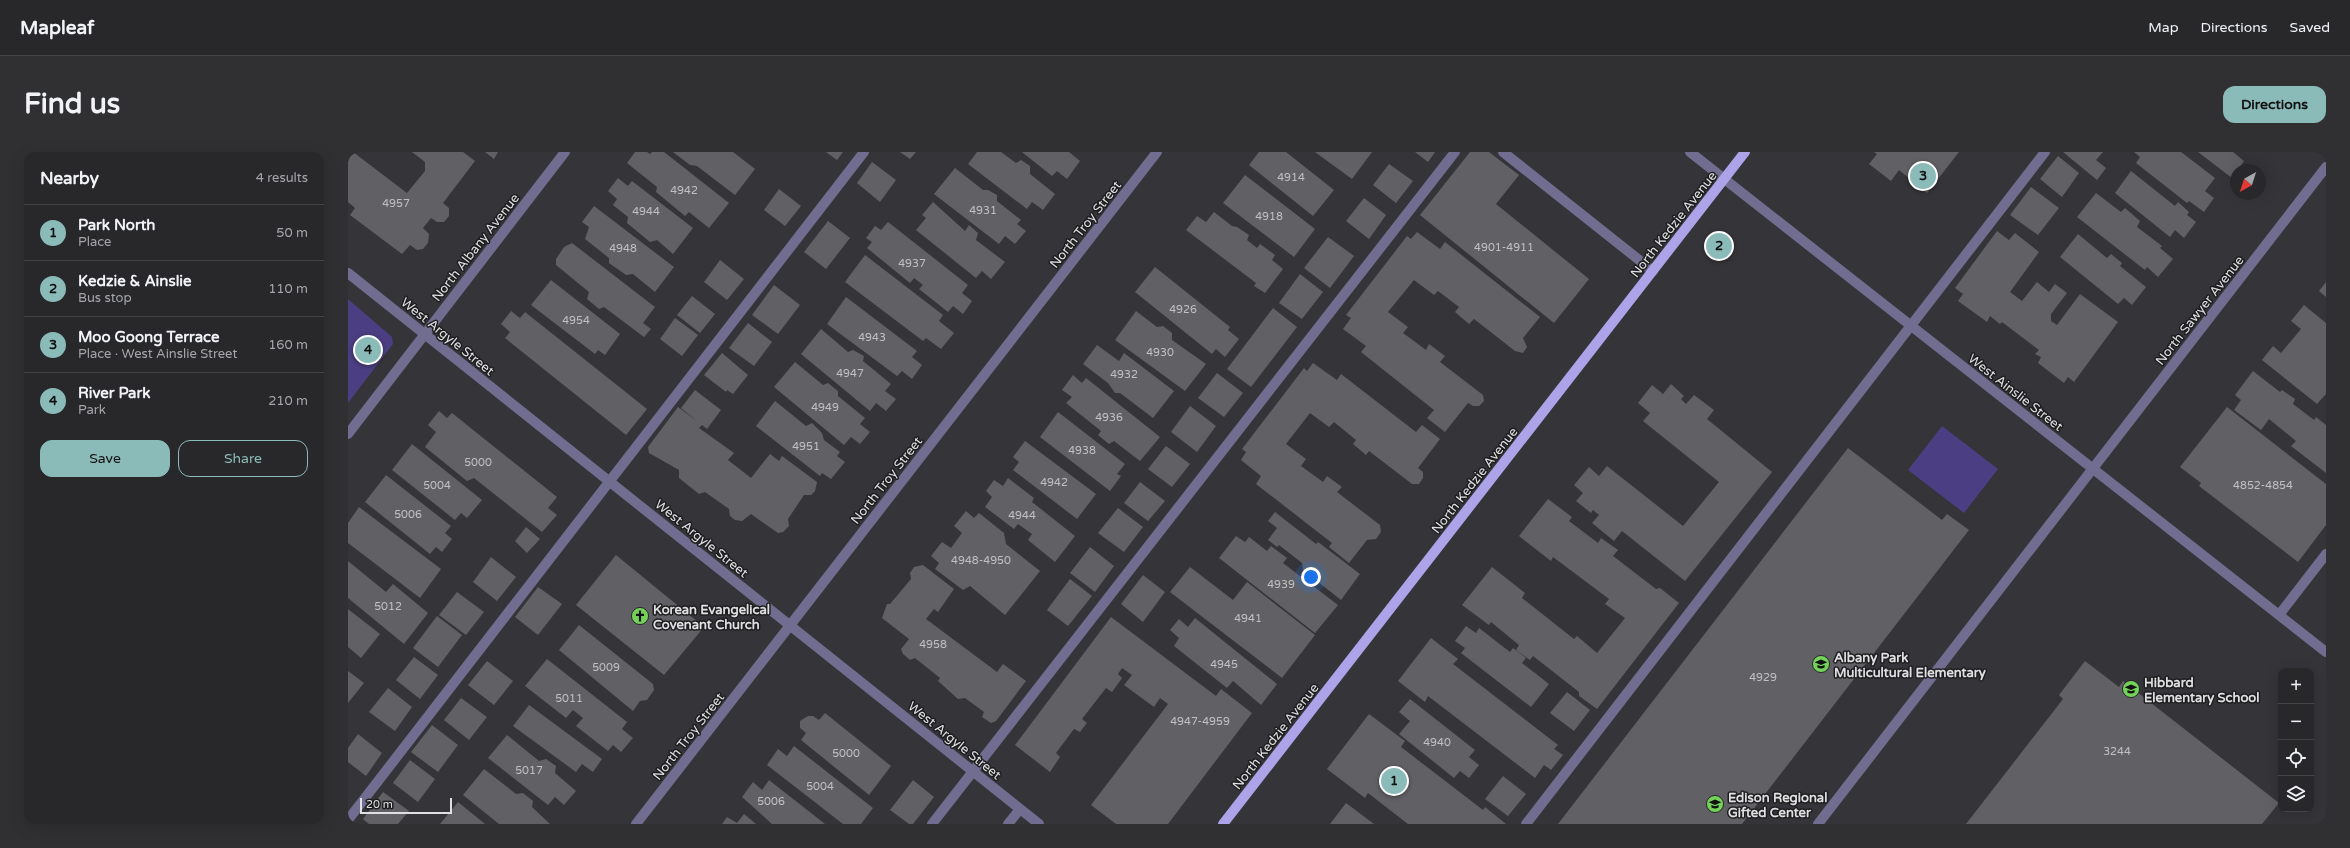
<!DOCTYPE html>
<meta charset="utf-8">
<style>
:root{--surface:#28282b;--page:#303033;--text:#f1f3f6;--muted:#a5a6a9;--line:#444447;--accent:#8bbbb9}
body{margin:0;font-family:"Varela Round",sans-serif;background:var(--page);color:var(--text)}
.controls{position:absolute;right:12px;bottom:12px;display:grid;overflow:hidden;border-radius:8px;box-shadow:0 4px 16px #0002}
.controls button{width:36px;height:36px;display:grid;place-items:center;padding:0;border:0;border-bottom:1px solid var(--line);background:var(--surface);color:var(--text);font:20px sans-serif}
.compass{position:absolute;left:1882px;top:12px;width:36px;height:36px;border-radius:50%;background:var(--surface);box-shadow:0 4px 16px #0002;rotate:219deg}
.scale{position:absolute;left:12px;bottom:10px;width:92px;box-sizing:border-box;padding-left:4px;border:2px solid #e0e0e2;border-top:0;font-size:11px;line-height:14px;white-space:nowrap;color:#e0e0e2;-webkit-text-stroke:3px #1d1c1e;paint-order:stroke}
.you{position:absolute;left:963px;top:425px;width:14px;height:14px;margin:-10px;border:3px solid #fff;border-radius:50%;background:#1a73e8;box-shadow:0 0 0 6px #1a73e833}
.badge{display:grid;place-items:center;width:26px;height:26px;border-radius:50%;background:var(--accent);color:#111;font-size:13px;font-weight:700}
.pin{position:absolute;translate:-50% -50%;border:2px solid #fff;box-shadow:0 1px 4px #0006}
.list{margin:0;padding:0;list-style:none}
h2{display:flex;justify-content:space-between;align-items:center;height:52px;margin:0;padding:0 16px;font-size:17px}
h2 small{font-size:13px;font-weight:400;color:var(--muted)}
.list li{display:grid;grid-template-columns:26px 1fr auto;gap:12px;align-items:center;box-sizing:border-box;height:56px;padding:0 16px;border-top:1px solid var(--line)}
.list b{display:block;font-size:15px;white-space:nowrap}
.list p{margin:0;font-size:13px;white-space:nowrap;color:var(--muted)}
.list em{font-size:13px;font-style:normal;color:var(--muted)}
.actions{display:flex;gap:8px;padding:12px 16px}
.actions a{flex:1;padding:9px 0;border:1px solid var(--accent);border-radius:12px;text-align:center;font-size:14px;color:var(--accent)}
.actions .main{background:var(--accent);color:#111}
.icon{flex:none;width:22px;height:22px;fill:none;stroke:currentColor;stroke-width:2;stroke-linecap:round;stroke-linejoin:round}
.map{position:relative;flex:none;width:1978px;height:672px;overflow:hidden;border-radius:12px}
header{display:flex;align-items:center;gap:24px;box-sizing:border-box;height:56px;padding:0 20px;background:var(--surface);border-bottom:1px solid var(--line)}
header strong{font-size:19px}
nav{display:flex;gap:22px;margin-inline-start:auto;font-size:14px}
.intro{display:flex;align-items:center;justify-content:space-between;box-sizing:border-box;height:96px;padding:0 24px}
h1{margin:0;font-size:28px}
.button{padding:10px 18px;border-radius:12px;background:var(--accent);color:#111;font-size:14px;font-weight:700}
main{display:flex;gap:24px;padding:0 24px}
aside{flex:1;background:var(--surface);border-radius:12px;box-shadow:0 4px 16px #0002}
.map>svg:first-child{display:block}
</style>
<header>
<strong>Mapleaf</strong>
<nav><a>Map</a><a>Directions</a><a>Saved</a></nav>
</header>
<div class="intro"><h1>Find us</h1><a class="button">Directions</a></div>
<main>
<aside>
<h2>Nearby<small>4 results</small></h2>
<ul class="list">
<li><span class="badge">1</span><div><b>Park North</b><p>Place</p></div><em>50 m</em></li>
<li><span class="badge">2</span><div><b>Kedzie &amp; Ainslie</b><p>Bus stop</p></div><em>110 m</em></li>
<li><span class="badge">3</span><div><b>Moo Goong Terrace</b><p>Place · West Ainslie Street</p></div><em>160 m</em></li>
<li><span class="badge">4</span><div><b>River Park</b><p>Park</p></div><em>210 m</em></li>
</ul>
<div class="actions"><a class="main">Save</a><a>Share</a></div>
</aside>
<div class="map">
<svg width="1978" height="672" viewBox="0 0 1978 672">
<rect width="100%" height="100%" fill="#353539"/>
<path fill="#4b3e82" d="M0 147 44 185 45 192 0 251Z
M1594 274 1650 317 1616 361 1560 318Z"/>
<path fill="#616165" d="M0 0H5L59 41 77 19V10L64 0H115L127 9 95 51 101 56V64L96 70H89L83 66 75 76 81 82 80 91 75 97 69 98 62 93 54 102 2 63 7 56 0 50Z
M137 0H150L146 7Z
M287 0H299L302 2 304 0H316L381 51 361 76 341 60 337 64 308 40 309 35 279 11Z
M325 0H385L407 17 387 43 349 14 342 13Z
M478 0H495L489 8Z
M552 0H568L562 7Z
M629 0H653L668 11 673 8 682 14V22L707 42 695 58 684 50 679 57 620 12Z
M674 0H721L732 9 719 27 709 19 704 24Z
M911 0H938L986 38 965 64 901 13Z
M967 0H1024L1004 27Z
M1067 0H1087L1080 10Z
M1122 0H1141L1171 23 1148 52 1241 127 1206 171 1072 63Z
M1526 0H1611L1579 41 1551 18 1543 29 1521 12 1529 2Z
M1715 0H1755L1748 8 1758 16 1749 28Z
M1786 0H1833L1867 26 1857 39 1866 46 1856 60 1841 49 1839 51 1788 11 1792 5Z
M1850 0H1885L1896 9 1884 26Z
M1710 4 1731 21 1714 45 1692 27Z
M524 10 548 28 532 50 509 31Z
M1041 12 1065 29 1048 51 1025 33Z
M607 16 635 38H640L649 43V49L673 68 669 72 678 79 667 92 657 84 651 92 586 42Z
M1783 19 1827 54 1830 50 1841 60 1839 63 1848 70 1836 86 1827 78 1822 85 1767 41Z
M897 23 967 77 946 105 875 51Z
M270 26 280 34 284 29 345 76 325 102 309 88 302 90 279 71 280 65 265 53 269 47 260 39Z
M1683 35 1711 56 1690 83 1662 63Z
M431 37 453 54 437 74 416 58Z
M1748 41 1773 60 1777 56 1792 69 1789 75 1814 94 1812 96 1825 107 1810 125 1799 115 1797 118 1729 65Z
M1016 46 1038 63 1021 87 998 69Z
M585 50 617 79 621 73 630 81 628 88 657 110 643 127 634 119 628 126 568 78 578 66 574 63Z
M246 54 326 115 307 140 285 122 278 123 261 111V106L237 87 241 75 234 70Z
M866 60 884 74 889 75 901 83 899 88 909 96 912 92 927 103 924 108 935 117 917 141 906 134 908 131 838 78 849 64 858 70Z
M480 69 502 86 478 117 456 100Z
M540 70 620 133 614 141 624 149 615 162 605 154 600 160 571 137 575 133 566 126 562 131 519 96 524 90 518 86 527 74 533 78Z
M1649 79 1661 88 1667 81 1691 100 1662 140 1674 149 1689 130 1701 140 1707 132 1719 141 1703 162V169L1709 173 1732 142 1770 170 1726 230 1720 225 1716 231 1690 211 1693 205 1687 202 1691 198 1654 170 1652 172 1642 164 1639 170 1610 149 1615 142 1607 136Z
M1069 80 1092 97 1097 90 1192 165 1175 186 1179 195 1175 201 1167 199 1126 167 1121 172 1107 160 1111 155 1090 139 1086 143 1066 128 1040 160 1060 175 1055 181 1078 198 1081 192 1097 204 1092 210 1135 243 1136 249 1131 254H1125L1120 251 1097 280 1079 266 1086 258 1013 200 1018 194 995 177 1003 166 998 163 1059 84 1063 87Z
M1730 82 1759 106 1763 102 1774 111 1772 114 1798 135 1784 153 1776 146 1770 152 1712 105Z
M980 85 1006 104 982 136 956 116Z
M224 91 307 155 295 171 303 177 296 185 256 155 251 157 239 147 241 140 208 113V107L216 95Z
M517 103 595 163 591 169 606 181 593 197 578 186 575 189 497 130Z
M372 108 396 127 379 148 356 130Z
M807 115 882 175 880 178 891 187 877 205 868 197 864 202 787 140Z
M952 122 975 140 954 167 931 151Z
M203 128 272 182 257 203 250 198 247 202 183 153Z
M1978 130V145L1971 139Z
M426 133 452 153 430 182 404 163Z
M344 144 367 162 352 181 329 163Z
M498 145 569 199 564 205 574 213 564 227 554 219 549 224 479 172Z
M1956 153 1978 171V242L1969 252 1914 208 1925 194 1933 201 1953 177 1943 169Z
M925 156 949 175 903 235 879 217Z
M163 159 172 166 177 160 299 257 278 283 157 186 162 180 153 172Z
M788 159 809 175 815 174 824 181V188L858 212 837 239 767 188Z
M327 166 350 183 334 204 312 187Z
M400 171 424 190 406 214 381 196Z
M473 177 500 200 505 198 516 204 515 209 543 232 537 239 548 247 538 259 528 251 522 259 453 202Z
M749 193 771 209 776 201 826 239 805 266 772 241H767L760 231 735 212Z
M374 201 400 223 385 242 379 238 378 240 356 223Z
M447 210 475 233 480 231 490 239V244L517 266 512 272 522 280 512 292 503 285 496 293 426 235Z
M965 211 989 228 993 222 1068 280 1074 273 1092 287 1070 316 1075 320V326L1071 332H1064L1021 299 1018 303 1005 292 1008 288 986 270 981 275 962 261 938 292 958 307 953 314 975 330 979 324 994 335 989 340 1032 373 1033 380 1028 387 1019 388 1001 411 981 395 984 391 908 332 913 324 893 308 898 300 894 297 956 216 959 219Z
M1905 219 1932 240 1934 238 1947 247 1945 252 1966 268 1968 265 1978 273V321L1943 294 1948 289 1921 267 1913 278 1886 258 1893 248 1887 243Z
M869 221 895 241 876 265 850 246Z
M725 223 734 231 738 226 812 285 792 309 766 289 761 292 750 283 753 279 718 251 724 245 714 238Z
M1323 232 1336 244 1333 247 1338 252 1346 243 1366 258 1359 267 1424 320 1337 429 1274 379 1266 389 1244 371 1251 363 1245 358 1243 361 1228 349 1235 341 1226 333 1241 315 1251 324 1259 314 1335 374 1371 330 1295 269 1302 261 1290 251 1304 233 1315 242Z
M347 238 373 258 359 277 354 273 351 276 386 301 380 308 403 326 422 302 431 309 434 304 469 330 467 339 463 343H456L440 367 441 374 435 380 430 381 403 362 394 369 387 368 382 364 381 357 357 340 351 342 331 326V318L301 301 300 295 330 255 349 269 333 256Z
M427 249 458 274 464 271 474 281 476 288 492 300 489 304 497 310 483 327 474 321 472 324 408 274Z
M842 254 868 274 849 300 823 280Z
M1879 255 1978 332V373L1950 410 1851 334 1853 331 1832 315Z
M91 259 99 266 104 261 209 345 200 356 209 363 194 380 126 326 119 329 77 295 88 280 80 273Z
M710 260 777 312 769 322 773 324 762 339 692 285Z
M677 289 748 342 729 367 665 318 671 310 665 305Z
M64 292 134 348 119 366 113 361 107 368 44 318Z
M818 294 842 312 824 335 800 317Z
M1500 296 1594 368 1599 362 1621 378 1394 672H1210Z
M38 323 103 374 97 381 104 387 94 400 88 395 82 402 17 350Z
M660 326 686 346 684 350 727 384 707 410 680 388 684 382 670 372 666 377 637 355 644 345 638 339 646 328 655 334Z
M792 330 817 349 800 369 776 351Z
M1200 347 1224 365 1221 369 1250 391 1253 386 1270 398 1265 404 1308 437 1312 436 1331 451 1249 557 1231 544V540L1185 504 1182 508 1168 498 1171 493 1143 470 1141 473 1114 453 1144 415 1177 441 1174 446 1226 487 1229 484 1249 501 1277 466 1257 452 1261 447 1205 405 1203 409 1171 384Z
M11 355 93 417 72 446 0 391V371Z
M770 356 795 375 776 400 750 381Z
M618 359 626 366 631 361 656 381 658 392 692 419 657 463 622 434 615 438 587 417 591 411 583 404 594 390 603 396 614 381 606 374Z
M927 360 968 392 970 390 1012 422 993 448 955 418 954 411 931 393 929 395 920 388 929 376 920 369Z
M178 375 192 387 179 401 167 389Z
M888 384 897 390 901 385 919 399 923 394 939 406 935 411 990 453 967 481 871 406Z
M742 395 766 414 747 440 722 421Z
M268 403 356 475 316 523 228 453Z
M143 405 168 425 149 449 125 430Z
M0 409 38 440 45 432 80 461 56 492 0 446Z
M575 413 606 437 590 460 586 457 578 467 649 520 655 512 678 529 648 569 643 571 634 565 636 560 617 546 610 547 590 529 592 526 567 506 562 508 555 502 553 497 561 487 534 466 539 452H542L563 427 562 421 566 415Z
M842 415 885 448 899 430 967 483 934 526 822 440Z
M795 423 817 440 795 470 773 452Z
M722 427 744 444 720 474 699 458Z
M190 435 214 452 190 483 167 465Z
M109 440 136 460 118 483 91 463Z
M0 457 32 482 13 506 0 495Z
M89 464 114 483 90 515 65 496Z
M763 465 868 544 873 537 904 561 820 672H768L743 653 820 552 812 546 806 555 776 533 784 523 774 516 770 522 774 526 764 540 758 536 734 567 739 571 732 580 726 577 708 601 712 605 702 620 667 593Z
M847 466 929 532 913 553 885 529 879 536 826 494 831 486 822 478 831 467 840 475Z
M231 473 305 532 306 538 299 548 292 549 285 559 211 498Z
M1118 474 1128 481 1131 476 1162 500 1165 496 1178 506 1174 511 1201 532 1183 555 1113 501 1117 496 1107 489Z
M1083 486 1110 507 1105 512 1210 593 1206 597 1215 603 1203 618 1196 613 1187 626 1080 544 1077 550 1050 529Z
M66 505 90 523 72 547 48 528Z
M199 507 279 570 274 577 285 586 273 600 265 593 260 599 228 574 235 566 225 558 218 566 177 534Z
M139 509 165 529 146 553 120 533Z
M1737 509 1771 535 1775 529 1931 651 1914 672H1618L1715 547 1711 543Z
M0 519 16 531 0 551Z
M40 536 64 555 47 579 21 560Z
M1219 540 1242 558 1226 579 1202 561Z
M113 546 139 565 121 588 96 568Z
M1062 547 1127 598 1121 605 1131 613 1121 626 1112 619 1106 626 1051 582 1062 569 1051 560Z
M181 553 254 607 245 620 234 612 228 620 165 574Z
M477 561 543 614 521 643 453 588 458 581 452 576V569L460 564H465L471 568Z
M1021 562 1057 589 1053 595 1135 658 1137 655 1158 672H1060L1020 641 1017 646 979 617Z
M84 573 110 593 90 620 63 600Z
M10 582 34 601 18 624 0 610V596Z
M159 583 191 609 198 607 208 614 207 621 228 639 216 653 207 645 200 653 140 606Z
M446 594 525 656 513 672H495L419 613 430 597 439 604Z
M62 608 87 627 70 650 45 631Z
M136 617 168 642 175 641 185 649 184 655 202 672H151L115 643Z
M1155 624 1178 642 1160 664 1137 647Z
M421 628 477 672H424L394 645 405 630 414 638Z
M565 628 586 645 565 672H561L542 658Z
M35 640 61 659 50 672H21L15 667Z
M110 650 137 672H92Z
M998 651 1026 672H982Z
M396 662 408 672H374L379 665 389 671Z"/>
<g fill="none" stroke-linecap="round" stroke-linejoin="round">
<path stroke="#716d90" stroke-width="10" d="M1155 0 1305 119
M1342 0 1978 500
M0 121 691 672
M0 282 217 0
M1931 463 1978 402
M0 668 516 0
M288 672 809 0
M584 672 1107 0
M660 672 672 657
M1178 672 1697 0
M1470 672 1978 15"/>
<path stroke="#aca3e9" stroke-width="10" d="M875 672 1397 0"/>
</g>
<defs>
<g id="church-disc" transform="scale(0.9)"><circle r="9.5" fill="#74d25b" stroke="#1d1c1e"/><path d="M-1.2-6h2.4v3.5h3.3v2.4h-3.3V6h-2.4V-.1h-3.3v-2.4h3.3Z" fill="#111"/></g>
<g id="school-disc" transform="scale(0.9)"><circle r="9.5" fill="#74d25b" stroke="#1d1c1e"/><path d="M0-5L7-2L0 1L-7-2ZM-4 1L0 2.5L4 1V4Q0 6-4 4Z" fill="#111"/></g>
</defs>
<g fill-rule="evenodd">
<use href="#church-disc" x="292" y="464"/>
<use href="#school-disc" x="1473" y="512"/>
<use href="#school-disc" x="1783" y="537"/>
<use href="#school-disc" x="1367" y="652"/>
</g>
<g text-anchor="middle" stroke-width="3" stroke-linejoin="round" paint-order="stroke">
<g font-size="11" fill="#c0c0c3">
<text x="943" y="29">4914</text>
<text x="336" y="42">4942</text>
<text x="48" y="55">4957</text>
<text x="635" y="62">4931</text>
<text x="298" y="63">4944</text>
<text x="921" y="68">4918</text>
<text x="1156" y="99">4901-4911</text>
<text x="275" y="100">4948</text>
<text x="564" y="115">4937</text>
<text x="835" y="161">4926</text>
<text x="228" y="172">4954</text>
<text x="524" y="189">4943</text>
<text x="812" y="204">4930</text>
<text x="502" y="225">4947</text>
<text x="776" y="226">4932</text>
<text x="477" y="259">4949</text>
<text x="761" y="269">4936</text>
<text x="458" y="298">4951</text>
<text x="734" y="302">4938</text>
<text x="130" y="314">5000</text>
<text x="706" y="334">4942</text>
<text x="89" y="337">5004</text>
<text x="1915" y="337">4852-4854</text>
<text x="60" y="366">5006</text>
<text x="674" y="367">4944</text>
<text x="633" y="412">4948-4950</text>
<text x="933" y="436">4939</text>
<text x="40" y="458">5012</text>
<text x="900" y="470">4941</text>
<text x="585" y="496">4958</text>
<text x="876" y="516">4945</text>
<text x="258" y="519">5009</text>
<text x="1415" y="529">4929</text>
<text x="221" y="550">5011</text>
<text x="852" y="573">4947-4959</text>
<text x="1089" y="594">4940</text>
<text x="1769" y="603">3244</text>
<text x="498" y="605">5000</text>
<text x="181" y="622">5017</text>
<text x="472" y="638">5004</text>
<text x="423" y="653">5006</text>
</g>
<g font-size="13" fill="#e0e0e2" stroke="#1d1c1e">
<text transform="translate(737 72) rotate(-52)" y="5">North Troy Street</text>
<text transform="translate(1325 72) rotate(-52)" y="5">North Kedzie Avenue</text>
<text transform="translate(127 95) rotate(-52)" y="5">North Albany Avenue</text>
<text transform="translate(1851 158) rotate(-52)" y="5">North Sawyer Avenue</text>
<text transform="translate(100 184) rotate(39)" y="5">West Argyle Street</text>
<text transform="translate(1668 240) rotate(38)" y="5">West Ainslie Street</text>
<text transform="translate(538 328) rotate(-52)" y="5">North Troy Street</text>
<text transform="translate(1126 328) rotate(-52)" y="5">North Kedzie Avenue</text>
<text transform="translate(354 386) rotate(39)" y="5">West Argyle Street</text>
<text transform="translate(340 584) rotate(-52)" y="5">North Troy Street</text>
<text transform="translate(927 584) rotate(-52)" y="5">North Kedzie Avenue</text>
<text transform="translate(607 588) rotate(39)" y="5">West Argyle Street</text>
</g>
<g font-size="13" font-weight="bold" fill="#e0e0e2" stroke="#1d1c1e" text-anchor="start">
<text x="305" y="462">Korean Evangelical<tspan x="305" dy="15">Covenant Church</tspan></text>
<text x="1486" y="510">Albany Park<tspan x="1486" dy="15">Multicultural Elementary</tspan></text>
<text x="1796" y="535">Hibbard<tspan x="1796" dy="15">Elementary School</tspan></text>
<text x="1380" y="650">Edison Regional<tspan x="1380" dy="15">Gifted Center</tspan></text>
</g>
</g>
</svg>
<div class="controls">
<button>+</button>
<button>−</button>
<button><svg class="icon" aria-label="locate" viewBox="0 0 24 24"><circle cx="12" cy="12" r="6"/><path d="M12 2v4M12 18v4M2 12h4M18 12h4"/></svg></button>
<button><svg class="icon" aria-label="layers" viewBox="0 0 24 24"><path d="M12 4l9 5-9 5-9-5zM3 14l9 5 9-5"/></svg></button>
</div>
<svg class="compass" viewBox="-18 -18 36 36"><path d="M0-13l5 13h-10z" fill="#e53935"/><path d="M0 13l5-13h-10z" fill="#a5a6a9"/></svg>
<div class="scale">20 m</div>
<div class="you"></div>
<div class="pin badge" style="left:1046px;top:629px">1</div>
<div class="pin badge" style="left:1371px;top:94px">2</div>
<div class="pin badge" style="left:1575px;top:24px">3</div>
<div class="pin badge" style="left:20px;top:198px">4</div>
</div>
</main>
